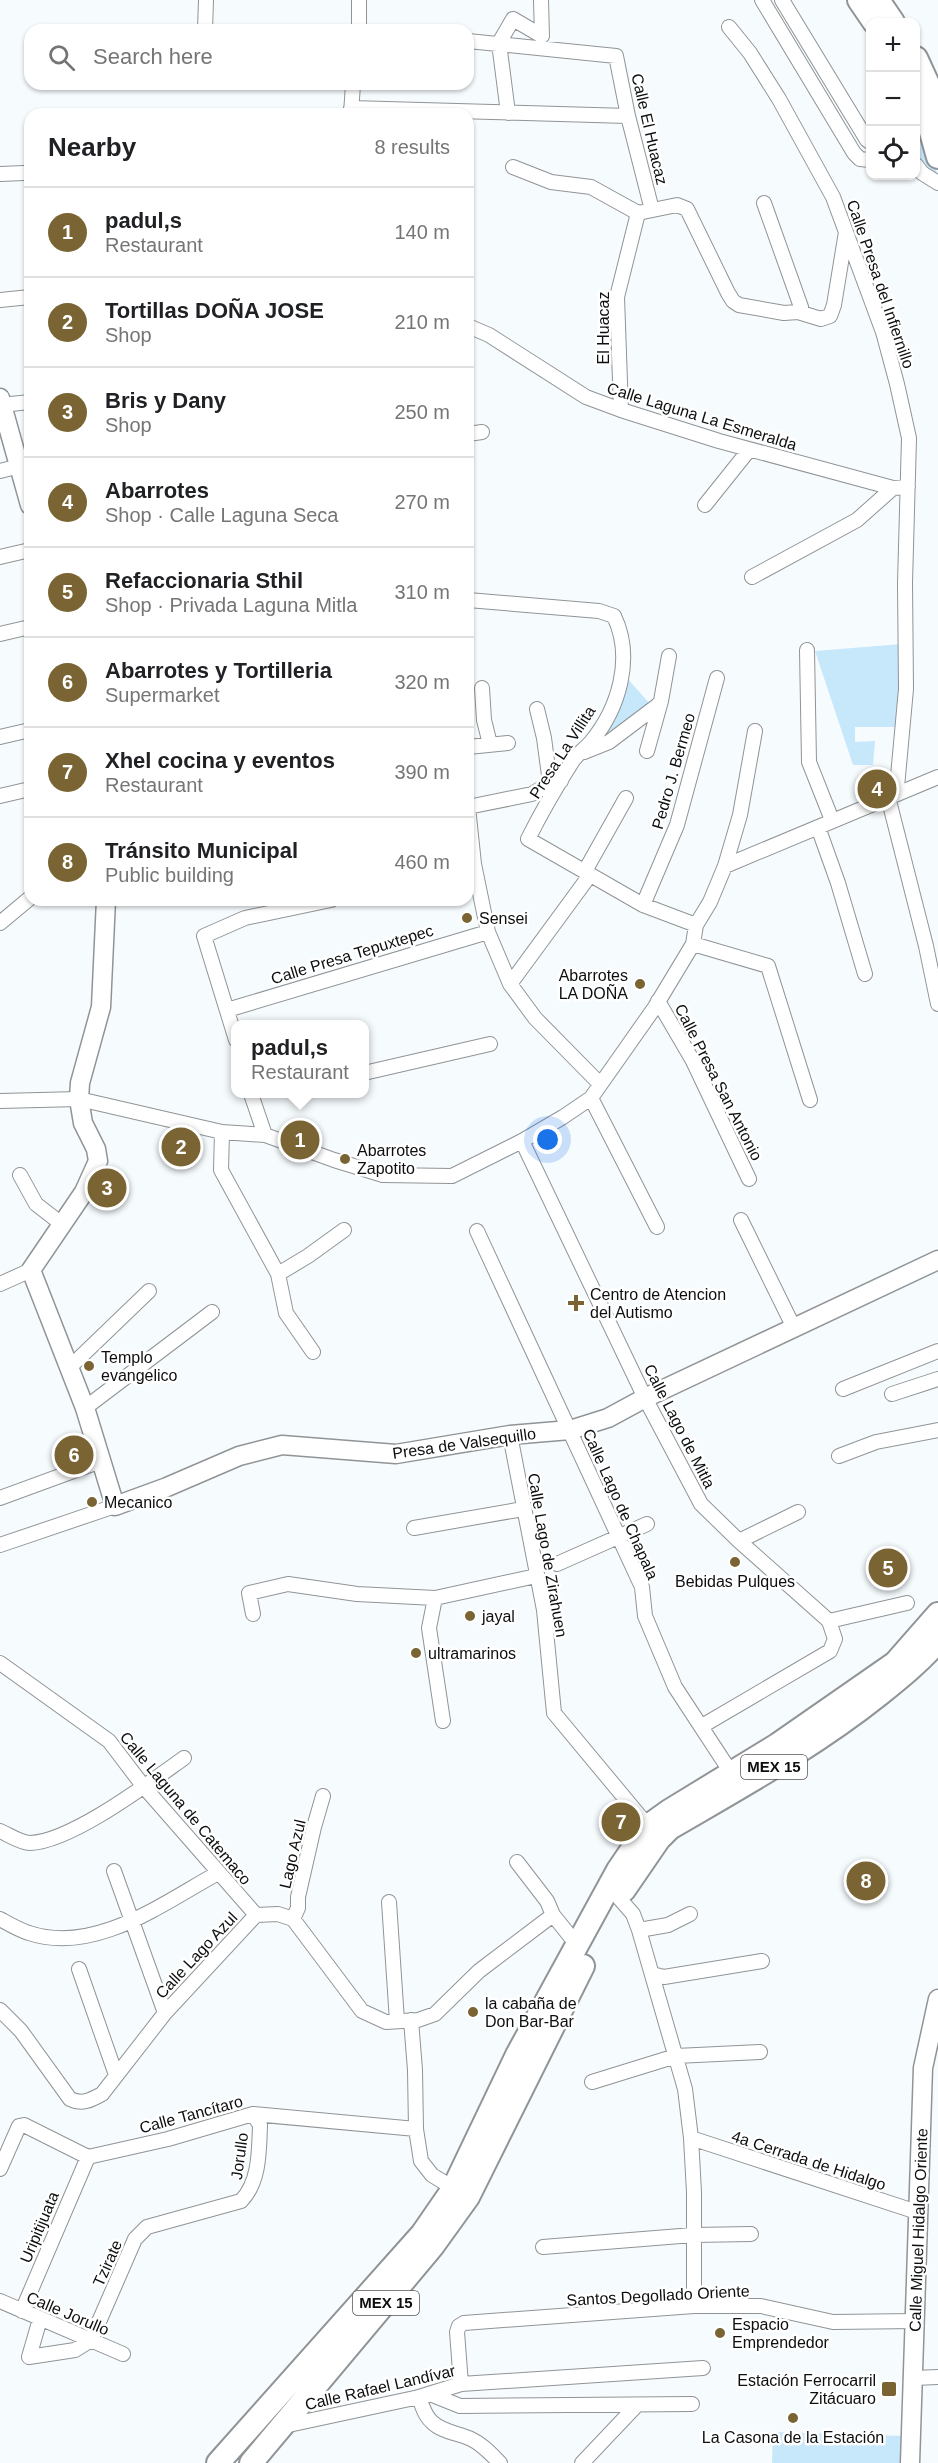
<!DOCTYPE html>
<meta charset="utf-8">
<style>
:root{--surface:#fff;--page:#f6f6f6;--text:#202124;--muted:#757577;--line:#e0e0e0;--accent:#7a6433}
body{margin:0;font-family:Arial,sans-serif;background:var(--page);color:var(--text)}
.controls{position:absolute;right:18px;top:18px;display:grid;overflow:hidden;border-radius:12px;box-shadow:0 2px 4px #0004}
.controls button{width:54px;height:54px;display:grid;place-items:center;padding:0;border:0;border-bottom:2px solid var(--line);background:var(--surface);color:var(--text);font:30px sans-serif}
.you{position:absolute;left:548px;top:1140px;width:21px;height:21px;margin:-15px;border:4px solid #fff;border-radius:50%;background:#1a73e8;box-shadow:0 0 0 9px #1a73e833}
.badge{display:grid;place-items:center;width:39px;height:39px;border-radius:50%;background:var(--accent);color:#fff;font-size:20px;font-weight:700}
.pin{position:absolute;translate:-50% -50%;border:3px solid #fff;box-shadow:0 2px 6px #0006}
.popup{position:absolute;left:231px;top:1020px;width:138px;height:78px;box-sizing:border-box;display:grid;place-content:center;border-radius:12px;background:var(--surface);filter:drop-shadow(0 2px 4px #0005);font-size:20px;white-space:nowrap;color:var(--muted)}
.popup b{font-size:22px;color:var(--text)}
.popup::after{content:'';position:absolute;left:50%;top:100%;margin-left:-12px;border:12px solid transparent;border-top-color:var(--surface)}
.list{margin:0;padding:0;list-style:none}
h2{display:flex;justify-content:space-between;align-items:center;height:78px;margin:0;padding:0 24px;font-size:26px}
h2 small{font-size:20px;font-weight:400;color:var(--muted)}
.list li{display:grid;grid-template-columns:39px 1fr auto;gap:18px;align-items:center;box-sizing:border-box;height:90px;padding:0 24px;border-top:2px solid var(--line)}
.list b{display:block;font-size:22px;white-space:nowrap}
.list p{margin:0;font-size:20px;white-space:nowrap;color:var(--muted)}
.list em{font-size:20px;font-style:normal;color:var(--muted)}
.icon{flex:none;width:33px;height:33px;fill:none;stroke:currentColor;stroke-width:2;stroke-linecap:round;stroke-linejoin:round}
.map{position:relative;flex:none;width:938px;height:2463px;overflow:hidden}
.search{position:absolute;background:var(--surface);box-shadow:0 2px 4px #0004;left:24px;top:24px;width:450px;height:66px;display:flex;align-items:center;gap:15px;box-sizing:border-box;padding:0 21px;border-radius:18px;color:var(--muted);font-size:22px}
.panel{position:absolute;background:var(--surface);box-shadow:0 2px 4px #0004;left:24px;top:108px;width:450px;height:798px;border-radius:18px}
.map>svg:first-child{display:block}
</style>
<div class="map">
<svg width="938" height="2463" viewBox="0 0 938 2463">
<rect width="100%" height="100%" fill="#f6fbfe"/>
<path fill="#c7e7fb" d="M916 102 934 159 938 180 916 161Z
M902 644V688L895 727H855V742L875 741 873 765H853L815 651Z
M626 677 651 705 602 742 603 728Z
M773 2432 905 2436 904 2463H772Z"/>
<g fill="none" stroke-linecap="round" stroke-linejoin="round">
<g stroke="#909497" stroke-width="16">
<path id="minor" d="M762 0 854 153 860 159 870 160
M782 0 867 140 870 142
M729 27 750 53 779 99 833 197 883 332 897 384 909 438 905 583 906 689 897 787 893 794
M205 30 206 0
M359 30V0
M468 41 616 56 628 116 652 210
M351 108 628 116
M508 113 499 43 513 19 542 36 541 0
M351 114 353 84
M916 165 922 173 938 183
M513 167 551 182 591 187 638 213
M0 174 24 173
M764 203 801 307 798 312
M638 213 677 205 687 209 728 293 733 301 739 305 784 313 798 312 821 319 830 316 834 305 846 232
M0 300 30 297
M468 326 489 335 586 397 621 410 719 441 893 488 908 487
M1 405 30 402
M621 410 617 297 638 213
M468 434 482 432
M0 471 20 466
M705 505 749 450
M0 557 30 550
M752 577 857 520 893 488
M468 600 599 611 614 616C634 658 619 708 591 742 585 749 577 754 572 762 556 787 541 813 528 839L643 905 696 925
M0 634 30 627
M807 650 809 762 832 820
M482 688 484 720 490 744
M537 709 544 738 550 783
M0 737 30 730
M468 747 508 743
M647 751 661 701
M584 752 609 742 658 705 661 701 669 656
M0 796 30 789
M888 797 926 946 938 1004
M468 807 474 864 488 932 510 984 535 1018 600 1084
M468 807 532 794 550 783 561 781
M818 827 838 883 865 974
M725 866 938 777
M585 871 626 798
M643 905 677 825 717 678
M0 923 30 898
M693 944 768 966 810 1100
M510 984 590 875
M658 1001 693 1061 749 1179
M227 1010 488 932
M236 1040 204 936 245 918 331 900
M364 1073 490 1044
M251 1094 265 1135
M591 1098 657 1227
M0 1101 79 1099 222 1132 265 1135 334 1160 383 1175 452 1176 522 1141 563 1117 591 1098 655 1007 693 944 696 925 710 902 725 866 740 815 755 731
M222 1132 221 1170 278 1274 286 1313 313 1352
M522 1141 645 1398 701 1504 739 1541 829 1621 835 1639 830 1651 702 1726
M20 1175 36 1204 63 1225
M741 1220 794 1328
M477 1231 642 1587 645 1616 675 1687 734 1777
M278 1274 308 1256 344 1230
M0 1284 31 1270
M69 1368 149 1291
M843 1389 938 1351
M892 1394 938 1379
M85 1408 212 1312
M510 1435 544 1610 554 1713 648 1826
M839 1456 876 1442 938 1430
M0 1498 101 1461
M414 1528 523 1509
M739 1541 798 1512
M0 1545 115 1506
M557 1564 647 1524
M435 1598 429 1628 443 1721
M253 1614 249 1593 288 1584 357 1594 435 1598 536 1576
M829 1621 907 1603
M0 1663 109 1741 144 1787 256 1915
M0 1831C9 1835 21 1843 30 1843 71 1842 150 1782 184 1758
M517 1862 547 1901 553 1915 578 1946
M114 1871 165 2013
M619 1898 633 1914 639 1930 685 2089 691 2138 694 2192V2306
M389 1902 397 2021
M0 1919C9 1924 19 1930 29 1933 95 1955 163 1903 218 1873
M293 1919 298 1908V1897L314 1827 323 1796
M639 1930 668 1925 690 1914
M79 1969 116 2075
M652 1974 664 1977 762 1961
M0 2010 21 2031 70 2099C82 2105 91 2100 102 2094L165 2013 256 1915 278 1914 293 1919 362 2011 386 2022 418 2020 435 2014 479 1971 553 1915
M411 2020 415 2070 416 2129 421 2161 432 2175 458 2191
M592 2082 676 2056 760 2052
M691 2138 917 2212
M0 2169 19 2126 24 2125 88 2157 168 2139 253 2114 416 2129
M543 2247 693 2235 751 2234
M0 2301 123 2354
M22 2311 88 2157
M40 2319 29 2357 75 2350 91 2340 135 2239 147 2227 241 2201C260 2182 259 2150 260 2125L253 2114
M914 2378 938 2377
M461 2384 457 2332 459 2326 464 2323 694 2306H761L833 2322 915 2321
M430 2394 460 2406 692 2404
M419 2397C422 2406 425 2416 432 2422 442 2432 458 2433 471 2439 482 2444 491 2454 500 2463
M284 2426 419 2397 461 2384 703 2368
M582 2463 637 2405"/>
</g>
<g stroke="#909497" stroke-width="21">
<path id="tertiary" d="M0 398 30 505
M106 900 101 1007 80 1083 79 1099 83 1123 96 1149 98 1161 84 1192 31 1270 85 1408 115 1506 167 1487 239 1456 282 1445 396 1454 510 1435 570 1430 608 1418 645 1398 938 1260
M910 2463 923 2068 938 1999"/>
</g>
<g stroke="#909497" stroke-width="26">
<path id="primary" d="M859 0 874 22
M878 0 893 22
M916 58 938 106
M916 92 926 114 938 157
M624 1890 659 1839 670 1828C742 1786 815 1746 880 1694 900 1678 921 1661 938 1641
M218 2463 422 2234 453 2189 517 2055 618 1870 648 1826 669 1811 777 1745 895 1663 938 1614
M251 2463 432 2247 468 2197 583 1966"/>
</g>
<use href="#minor" stroke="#fff" stroke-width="14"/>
<use href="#tertiary" stroke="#fff" stroke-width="18"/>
<use href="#primary" stroke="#fff" stroke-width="22"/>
</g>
<g fill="#7a6433" stroke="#fff" stroke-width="2">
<circle cx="467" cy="918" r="6"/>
<circle cx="640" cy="984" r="6"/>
<circle cx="345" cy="1159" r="6"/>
<path d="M573 1294h6v6h6v6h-6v6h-6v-6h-6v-6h6z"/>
<circle cx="89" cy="1366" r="6"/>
<circle cx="92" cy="1502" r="6"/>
<circle cx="735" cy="1562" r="6"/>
<circle cx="470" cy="1616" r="6"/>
<circle cx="416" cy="1653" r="6"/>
<circle cx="473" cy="2012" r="6"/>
<circle cx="720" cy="2333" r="6"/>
<rect x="881" y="2381" width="16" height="16" rx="3"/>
<circle cx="793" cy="2418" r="6"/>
</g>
<g text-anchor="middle" stroke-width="5" stroke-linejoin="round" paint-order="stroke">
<g fill="#fff" stroke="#565657" stroke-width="1.5">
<rect x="741" y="1755" width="66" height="24" rx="4.5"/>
<rect x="353" y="2291" width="66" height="24" rx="4.5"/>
</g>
<g font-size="15" font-weight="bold" fill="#0d0e0f">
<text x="774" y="1772">MEX 15</text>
<text x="386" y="2308">MEX 15</text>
</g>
<g font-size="16" fill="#0d0e0f" stroke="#fff">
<text transform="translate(650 129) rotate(77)" y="6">Calle El Huacaz</text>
<text transform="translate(881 284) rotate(71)" y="6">Calle Presa del Infiernillo</text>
<text transform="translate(603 328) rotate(-90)" y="6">El Huacaz</text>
<text transform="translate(702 416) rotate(17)" y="6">Calle Laguna La Esmeralda</text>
<text transform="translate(562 752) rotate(-57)" y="6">Presa La Villita</text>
<text transform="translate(673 771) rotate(-74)" y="6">Pedro J. Bermeo</text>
<text transform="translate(352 954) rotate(-17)" y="6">Calle Presa Tepuxtepec</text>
<text transform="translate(719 1082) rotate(63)" y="6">Calle Presa San Antonio</text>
<text transform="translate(680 1426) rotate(63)" y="6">Calle Lago de Mitla</text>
<text transform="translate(464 1443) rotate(-8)" y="6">Presa de Valsequillo</text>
<text transform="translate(621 1504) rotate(66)" y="6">Calle Lago de Chapala</text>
<text transform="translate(548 1555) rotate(80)" y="6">Calle Lago de Zirahuen</text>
<text transform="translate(186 1808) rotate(50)" y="6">Calle Laguna de Catemaco</text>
<text transform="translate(292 1854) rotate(-77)" y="6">Lago Azul</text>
<text transform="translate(196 1955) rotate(-47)" y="6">Calle Lago Azul</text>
<text transform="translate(191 2114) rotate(-15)" y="6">Calle Tancítaro</text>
<text transform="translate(239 2156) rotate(-82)" y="6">Jorullo</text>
<text transform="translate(809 2160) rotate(18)" y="6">4a Cerrada de Hidalgo</text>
<text transform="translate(39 2227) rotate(-67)" y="6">Uripitijuata</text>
<text transform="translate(918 2230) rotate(-88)" y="6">Calle Miguel Hidalgo Oriente</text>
<text transform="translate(107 2263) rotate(-66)" y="6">Tzirate</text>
<text transform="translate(658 2295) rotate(-3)" y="6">Santos Degollado Oriente</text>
<text transform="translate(68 2313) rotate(23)" y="6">Calle Jorullo</text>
<text transform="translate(380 2387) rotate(-13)" y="6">Calle Rafael Landívar</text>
</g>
<g font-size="16" fill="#0d0e0f" stroke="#fff" text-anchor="start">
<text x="479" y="924">Sensei</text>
<text x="628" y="981" text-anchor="end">Abarrotes<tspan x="628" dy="18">LA DOÑA</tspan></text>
<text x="357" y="1156">Abarrotes<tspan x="357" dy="18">Zapotito</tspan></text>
<text x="590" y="1300">Centro de Atencion<tspan x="590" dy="18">del Autismo</tspan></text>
<text x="101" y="1363">Templo<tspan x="101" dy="18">evangelico</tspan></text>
<text x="104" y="1508">Mecanico</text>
<text x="735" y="1587" text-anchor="middle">Bebidas Pulques</text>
<text x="482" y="1622">jayal</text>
<text x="428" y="1659">ultramarinos</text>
<text x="485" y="2009">la cabaña de<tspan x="485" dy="18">Don Bar-Bar</tspan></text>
<text x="732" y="2330">Espacio<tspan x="732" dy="18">Emprendedor</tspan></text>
<text x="876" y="2386" text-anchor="end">Estación Ferrocarril<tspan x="876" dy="18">Zitácuaro</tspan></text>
<text x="793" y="2443" text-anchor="middle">La Casona de la Estación</text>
</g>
</g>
</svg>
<div class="controls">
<button>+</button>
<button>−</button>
<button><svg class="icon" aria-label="locate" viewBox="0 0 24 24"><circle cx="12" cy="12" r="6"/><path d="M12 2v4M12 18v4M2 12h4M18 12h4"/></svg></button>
</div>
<div class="you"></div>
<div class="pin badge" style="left:300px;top:1140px">1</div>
<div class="popup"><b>padul,s</b>Restaurant</div>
<div class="pin badge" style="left:181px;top:1147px">2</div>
<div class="pin badge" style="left:107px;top:1188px">3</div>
<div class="pin badge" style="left:877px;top:789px">4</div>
<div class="pin badge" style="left:888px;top:1568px">5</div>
<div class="pin badge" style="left:74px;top:1455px">6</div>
<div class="pin badge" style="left:621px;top:1822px">7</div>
<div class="pin badge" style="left:866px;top:1881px">8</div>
<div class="search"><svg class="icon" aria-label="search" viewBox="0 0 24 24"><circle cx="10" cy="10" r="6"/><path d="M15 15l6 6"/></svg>Search here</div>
<section class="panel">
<h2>Nearby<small>8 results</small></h2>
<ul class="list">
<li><span class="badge">1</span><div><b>padul,s</b><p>Restaurant</p></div><em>140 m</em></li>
<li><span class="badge">2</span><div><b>Tortillas DOÑA JOSE</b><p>Shop</p></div><em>210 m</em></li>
<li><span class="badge">3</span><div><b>Bris y Dany</b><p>Shop</p></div><em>250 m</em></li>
<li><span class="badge">4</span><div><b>Abarrotes</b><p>Shop · Calle Laguna Seca</p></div><em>270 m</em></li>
<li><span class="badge">5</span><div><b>Refaccionaria Sthil</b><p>Shop · Privada Laguna Mitla</p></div><em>310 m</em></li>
<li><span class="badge">6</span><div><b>Abarrotes y Tortilleria</b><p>Supermarket</p></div><em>320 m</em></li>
<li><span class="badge">7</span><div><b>Xhel cocina y eventos</b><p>Restaurant</p></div><em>390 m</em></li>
<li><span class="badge">8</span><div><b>Tránsito Municipal</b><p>Public building</p></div><em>460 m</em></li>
</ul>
</section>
</div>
